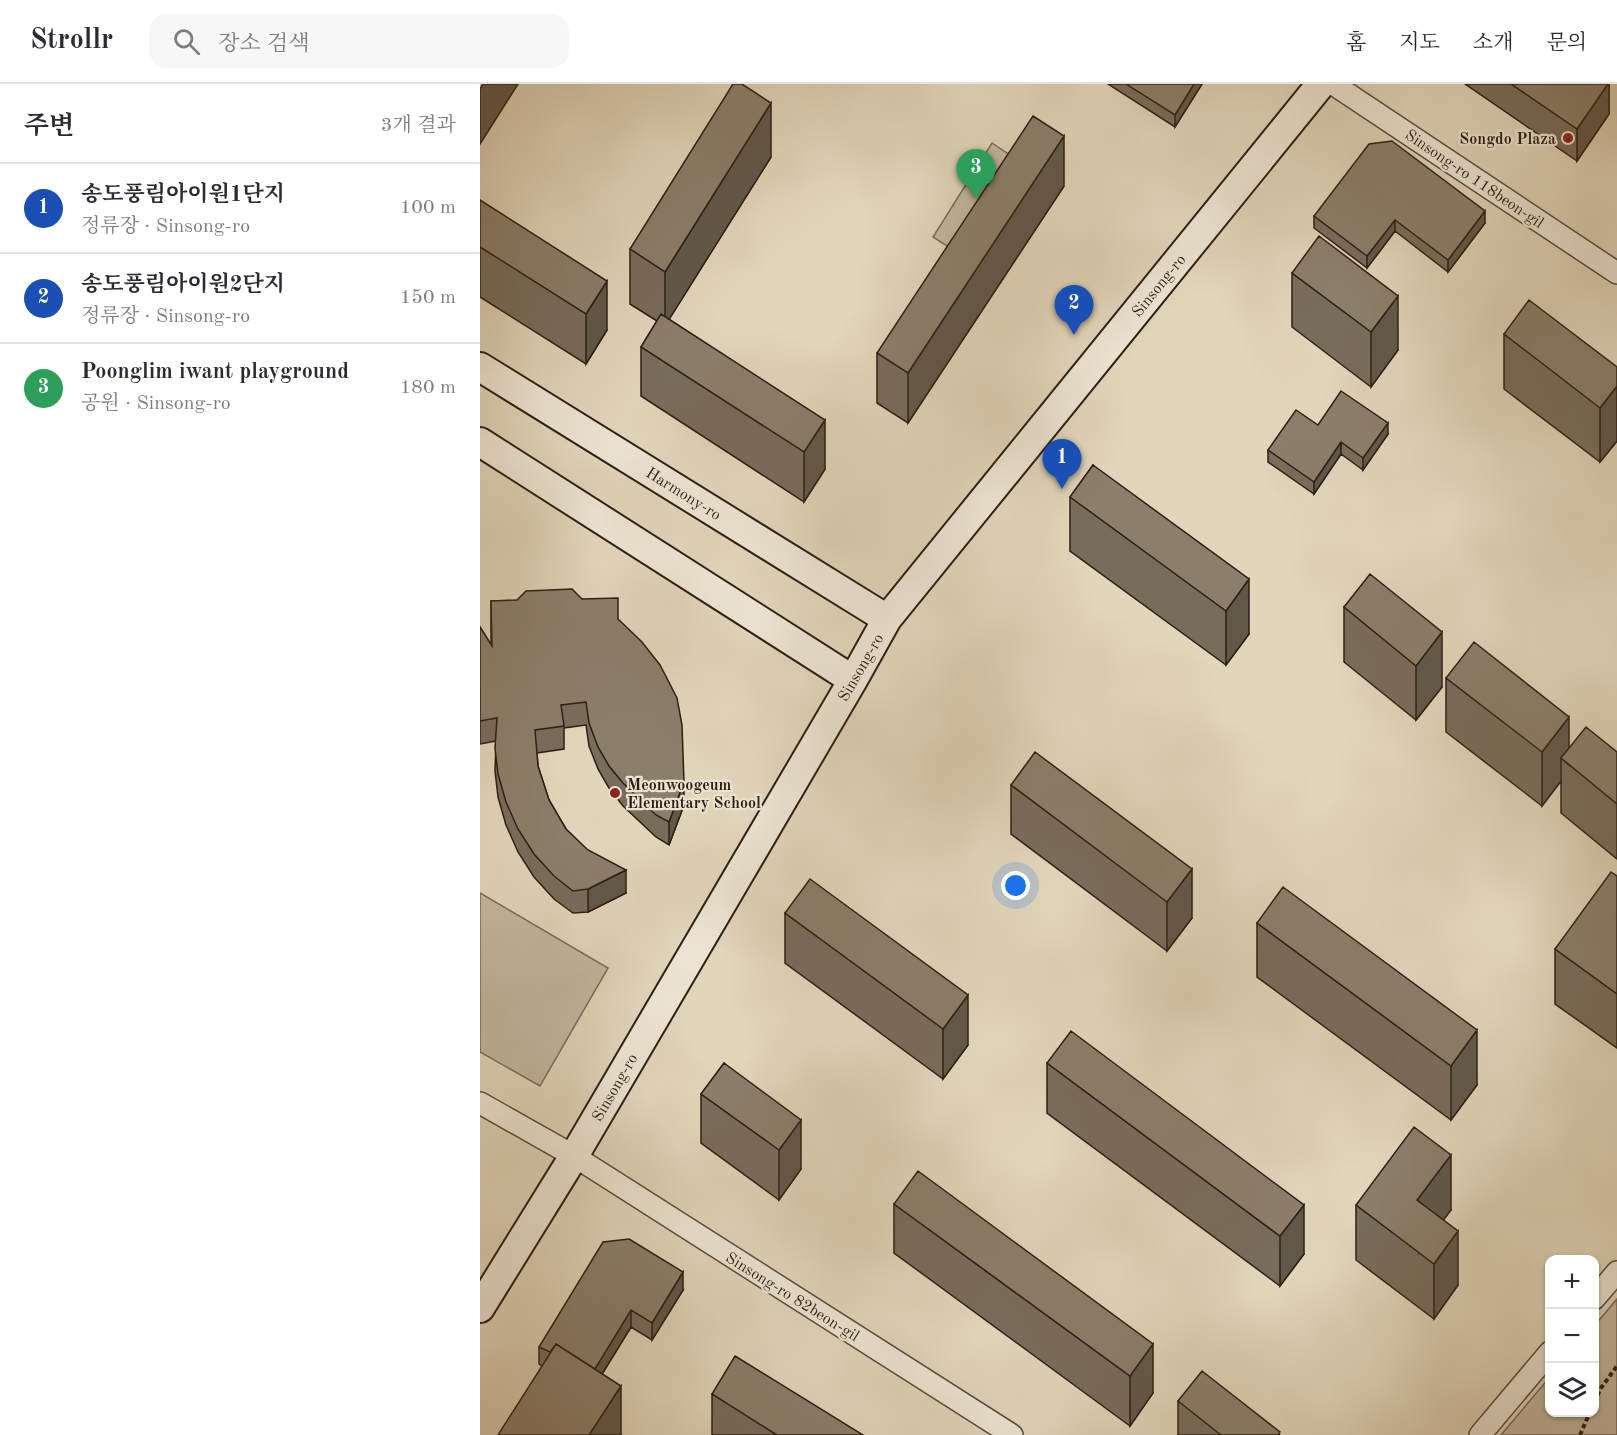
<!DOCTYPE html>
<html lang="ko">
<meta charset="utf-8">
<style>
:root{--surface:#fff;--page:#f7f7f7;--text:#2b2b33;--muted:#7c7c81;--line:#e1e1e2;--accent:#2563eb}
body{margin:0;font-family:"Old Standard TT","Noto Serif KR",serif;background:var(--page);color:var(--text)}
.controls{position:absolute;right:18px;bottom:18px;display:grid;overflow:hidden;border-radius:12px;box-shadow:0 2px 4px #0004}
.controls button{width:54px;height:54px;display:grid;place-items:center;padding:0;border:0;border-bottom:2px solid var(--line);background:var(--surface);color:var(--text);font:30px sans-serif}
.you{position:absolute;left:536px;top:802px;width:21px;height:21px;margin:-15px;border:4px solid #fff;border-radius:50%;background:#1a73e8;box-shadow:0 0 0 9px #1a73e833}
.badge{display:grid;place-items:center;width:39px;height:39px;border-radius:50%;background:var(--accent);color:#fff;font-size:20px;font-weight:700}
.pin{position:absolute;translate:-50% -50px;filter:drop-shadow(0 2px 3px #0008)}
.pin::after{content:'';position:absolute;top:32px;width:21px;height:18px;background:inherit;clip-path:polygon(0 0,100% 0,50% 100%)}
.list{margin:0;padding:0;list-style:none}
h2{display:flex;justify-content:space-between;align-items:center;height:78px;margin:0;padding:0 24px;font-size:26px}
h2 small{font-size:20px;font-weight:400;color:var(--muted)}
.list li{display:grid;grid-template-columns:39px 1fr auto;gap:18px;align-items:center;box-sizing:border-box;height:90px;padding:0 24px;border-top:2px solid var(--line)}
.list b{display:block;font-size:22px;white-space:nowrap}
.list p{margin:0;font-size:20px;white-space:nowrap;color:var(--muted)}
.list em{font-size:20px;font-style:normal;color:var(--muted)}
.icon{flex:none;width:33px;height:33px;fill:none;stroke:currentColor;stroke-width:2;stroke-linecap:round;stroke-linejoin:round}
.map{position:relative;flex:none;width:1137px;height:1351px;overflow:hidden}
header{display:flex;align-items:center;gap:36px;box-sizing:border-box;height:84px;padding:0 30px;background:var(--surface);border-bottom:2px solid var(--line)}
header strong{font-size:28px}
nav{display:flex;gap:33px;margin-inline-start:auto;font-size:21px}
.search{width:420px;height:54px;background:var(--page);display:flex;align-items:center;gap:15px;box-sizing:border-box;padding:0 21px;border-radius:18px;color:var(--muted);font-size:22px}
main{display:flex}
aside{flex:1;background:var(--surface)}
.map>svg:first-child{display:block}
</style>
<header>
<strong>Strollr</strong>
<div class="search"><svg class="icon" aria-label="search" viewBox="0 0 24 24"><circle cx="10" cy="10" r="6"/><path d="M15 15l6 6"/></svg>장소 검색</div>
<nav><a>홈</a><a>지도</a><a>소개</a><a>문의</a></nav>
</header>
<main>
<aside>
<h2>주변<small>3개 결과</small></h2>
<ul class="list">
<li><span class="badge" style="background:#1a4fb4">1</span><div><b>송도풍림아이원1단지</b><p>정류장 · Sinsong-ro</p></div><em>100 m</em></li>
<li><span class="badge" style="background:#1a4fb4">2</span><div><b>송도풍림아이원2단지</b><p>정류장 · Sinsong-ro</p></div><em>150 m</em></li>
<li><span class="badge" style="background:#2e9e5b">3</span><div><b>Poonglim iwant playground</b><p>공원 · Sinsong-ro</p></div><em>180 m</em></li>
</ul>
</aside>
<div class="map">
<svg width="1137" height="1351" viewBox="0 0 1137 1351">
<rect width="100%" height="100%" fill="#e1d5ba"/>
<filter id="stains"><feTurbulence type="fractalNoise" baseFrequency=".00333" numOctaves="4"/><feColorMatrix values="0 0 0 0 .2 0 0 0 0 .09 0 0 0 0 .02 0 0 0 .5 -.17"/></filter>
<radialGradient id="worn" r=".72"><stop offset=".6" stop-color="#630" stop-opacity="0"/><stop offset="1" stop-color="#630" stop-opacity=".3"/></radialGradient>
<path fill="#c2b69e" stroke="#786a59" stroke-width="1.5" d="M512 59 539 77 481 171 453 153Z
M0 809 128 884 60 1002 0 968Z
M1137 1215V1351H1021L1069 1294 1070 1328H1114L1115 1241Z"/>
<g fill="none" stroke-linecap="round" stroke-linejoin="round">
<g stroke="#5a4c3e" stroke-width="24">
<path id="street" d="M853 0 1137 189
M0 1019 94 1072 532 1351
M1114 1215 1137 1188
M1000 1351 1070 1268"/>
</g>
<g stroke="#2d1f14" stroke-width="32">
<path id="secondary" d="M0 283 407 535
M0 358 373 596
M0 1224 94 1072 373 596 407 535 841 0"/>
</g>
<path stroke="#2d1f14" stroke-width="4" stroke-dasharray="4.5 3" stroke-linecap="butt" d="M1114 1318 1121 1304 1137 1282
M1100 1351 1110 1328"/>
<use href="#street" stroke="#ece4d2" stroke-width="21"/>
<use href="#secondary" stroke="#ece4d2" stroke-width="28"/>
</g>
<path fill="#786c5b" stroke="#2d1f14" stroke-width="1.5" d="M628 0H722L695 43Z
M985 0H1129V30L1097 77Z
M291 73 189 235 345 385 324 418 161 312V263L177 237 150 220V165Z
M584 102 428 339 397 319V269Z
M0 116 127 246 106 280 0 213Z
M834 132 1005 139 968 188 915 147 887 184 834 144Z
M812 189 918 266 891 303 812 243Z
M1024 250 1137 283V357L1120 378 1024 305Z
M908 350 883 386 861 370 834 410 788 378V366Z
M613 381 769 550 746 581 590 467V413Z
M102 515 138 535 204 721 189 761 176 753 143 722 129 704 118 685 109 662 106 641 84 644V665L57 669 58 682 69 716 86 745 146 809 108 828 93 829 74 815 54 793 38 768 26 741 18 713 15 687 16 657 0 660V543L11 561V517Z
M864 523 962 603 936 636 864 578Z
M966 594 1089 665 1137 668V775L1081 729V697L1062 722 966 648Z
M531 701 712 834 687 867 531 750Z
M1137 792V964L1075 920V865Z
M305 829 488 961 463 995 305 879Z
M777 839 997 1001 971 1036 777 893Z
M244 979 321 1085 299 1116 221 1059V1010Z
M567 979 824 1170 800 1202 567 1029Z
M414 1120 673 1309 650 1342 414 1169Z
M876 1121 971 1126 963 1135 978 1201 954 1235 876 1176Z
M203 1206 172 1256 151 1243 122 1290 141 1351 59 1280V1263Z
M232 1310 383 1351H232Z
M698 1317 800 1351H698Z"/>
<path fill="#61584a" stroke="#2d1f14" stroke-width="1.5" d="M3 0H38L0 60V5Z
M714 0H722L695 43V31Z
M1128 0H1129V30L1097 77V45Z
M291 19V73L185 242V188Z
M584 52V102L428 339V289Z
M1005 127V139L968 188V176Z
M915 136V147L887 184V172Z
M127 197V246L106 280V230Z
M918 212V266L891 303V248Z
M1137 302V357L1120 378V324Z
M345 336V385L324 418V368Z
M908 339V350L883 386V374Z
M861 358V370L834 410V398Z
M769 495V550L746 581V527Z
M962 548V603L936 636V582Z
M1089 633V681L1081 674V697L1062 722V668Z
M204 698V721L189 761V738Z
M712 785V834L687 867V818Z
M146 786V809L108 828V805Z
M488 911V961L463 995V945Z
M997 946V1001L971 1036V982Z
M321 1036V1085L299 1116V1066Z
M971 1071V1126L939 1169 937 1116Z
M824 1121V1170L800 1202V1152Z
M978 1147V1201L954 1235V1180Z
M203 1188V1206L172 1256V1239Z
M151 1226V1243L111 1308V1290Z
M673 1260V1309L650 1342V1292Z
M141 1302V1351H109Z"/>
<path fill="#8b7e6a" stroke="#2d1f14" stroke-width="1.5" d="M253 0H262L291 19 185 188 150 165Z
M646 0H714L695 31Z
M1031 0H1128L1097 45Z
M553 32 584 52 428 289 397 269Z
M912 57 1005 127 968 176 915 136 887 172 834 132 889 60Z
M0 116 127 197 106 230 0 163Z
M839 152 918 212 891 248 812 189Z
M1049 216 1137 283V302L1120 324 1024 250Z
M181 230 345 336 324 368 161 263Z
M861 307 908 339 883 374 861 358 834 398 788 366 816 326 838 341Z
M613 381 769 495 746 527 590 413Z
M890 490 962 548 936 582 864 523Z
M92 505 102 515 138 514V535L162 558 180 581 197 614 202 641 204 698 189 738 176 731 143 699 129 682 118 663 109 639 106 618 81 621 84 642 55 646 58 682 69 716 86 745 108 766 146 786 108 805 93 807 74 792 54 770 38 745 26 718 18 690 15 664 17 634 0 637V543L12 562 11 517 37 516 46 507Z
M994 558 1089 633 1062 668 966 594Z
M1106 643 1137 668V720L1081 674Z
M555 668 712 785 687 818 531 701Z
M1131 788 1137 792V910L1075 865Z
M330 795 488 911 463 945 305 829Z
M803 803 997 946 971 982 777 839Z
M591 947 824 1121 800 1152 567 979Z
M244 979 321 1036 299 1066 221 1010Z
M934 1043 971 1071 937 1116 978 1147 954 1180 876 1121Z
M438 1087 673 1260 650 1292 414 1120Z
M149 1155 203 1188 172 1239 151 1226 115 1285 76 1260 70 1268 59 1263 123 1158Z
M76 1260 141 1302 109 1351H18Z
M255 1272 383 1351H297L232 1310Z
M722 1287 800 1348 798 1351H741L698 1317Z"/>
<g fill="#8f2418" stroke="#ece4d2" stroke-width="2">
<circle cx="1088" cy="54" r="6"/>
<circle cx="135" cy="709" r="6"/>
</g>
<g text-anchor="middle" stroke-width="4.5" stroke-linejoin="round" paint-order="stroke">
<g font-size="16" font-weight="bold" fill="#2d1f14" stroke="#ece4d2" text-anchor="end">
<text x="1076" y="60">Songdo Plaza</text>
<text x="147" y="706" text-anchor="start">Meonwoogeum<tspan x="147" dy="18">Elementary School</tspan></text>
</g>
<g font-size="16" fill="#2d1f14" stroke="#ece4d2">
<text transform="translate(995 94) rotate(34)" y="6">Sinsong-ro 118beon-gil</text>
<text transform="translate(678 201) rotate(-51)" y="6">Sinsong-ro</text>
<text transform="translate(204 409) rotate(32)" y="6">Harmony-ro</text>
<text transform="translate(380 583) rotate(-60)" y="6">Sinsong-ro</text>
<text transform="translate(134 1003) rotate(-60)" y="6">Sinsong-ro</text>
<text transform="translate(313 1212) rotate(32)" y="6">Sinsong-ro 82beon-gil</text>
</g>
</g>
<rect width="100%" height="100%" filter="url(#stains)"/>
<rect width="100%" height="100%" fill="url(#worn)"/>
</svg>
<div class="controls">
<button>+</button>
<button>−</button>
<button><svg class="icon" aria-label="layers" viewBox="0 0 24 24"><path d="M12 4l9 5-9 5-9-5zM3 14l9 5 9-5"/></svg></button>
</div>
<div class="you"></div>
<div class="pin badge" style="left:582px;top:405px;background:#1a4fb4">1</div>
<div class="pin badge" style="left:594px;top:251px;background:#1a4fb4">2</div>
<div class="pin badge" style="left:496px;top:115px;background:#2e9e5b">3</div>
</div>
</main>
